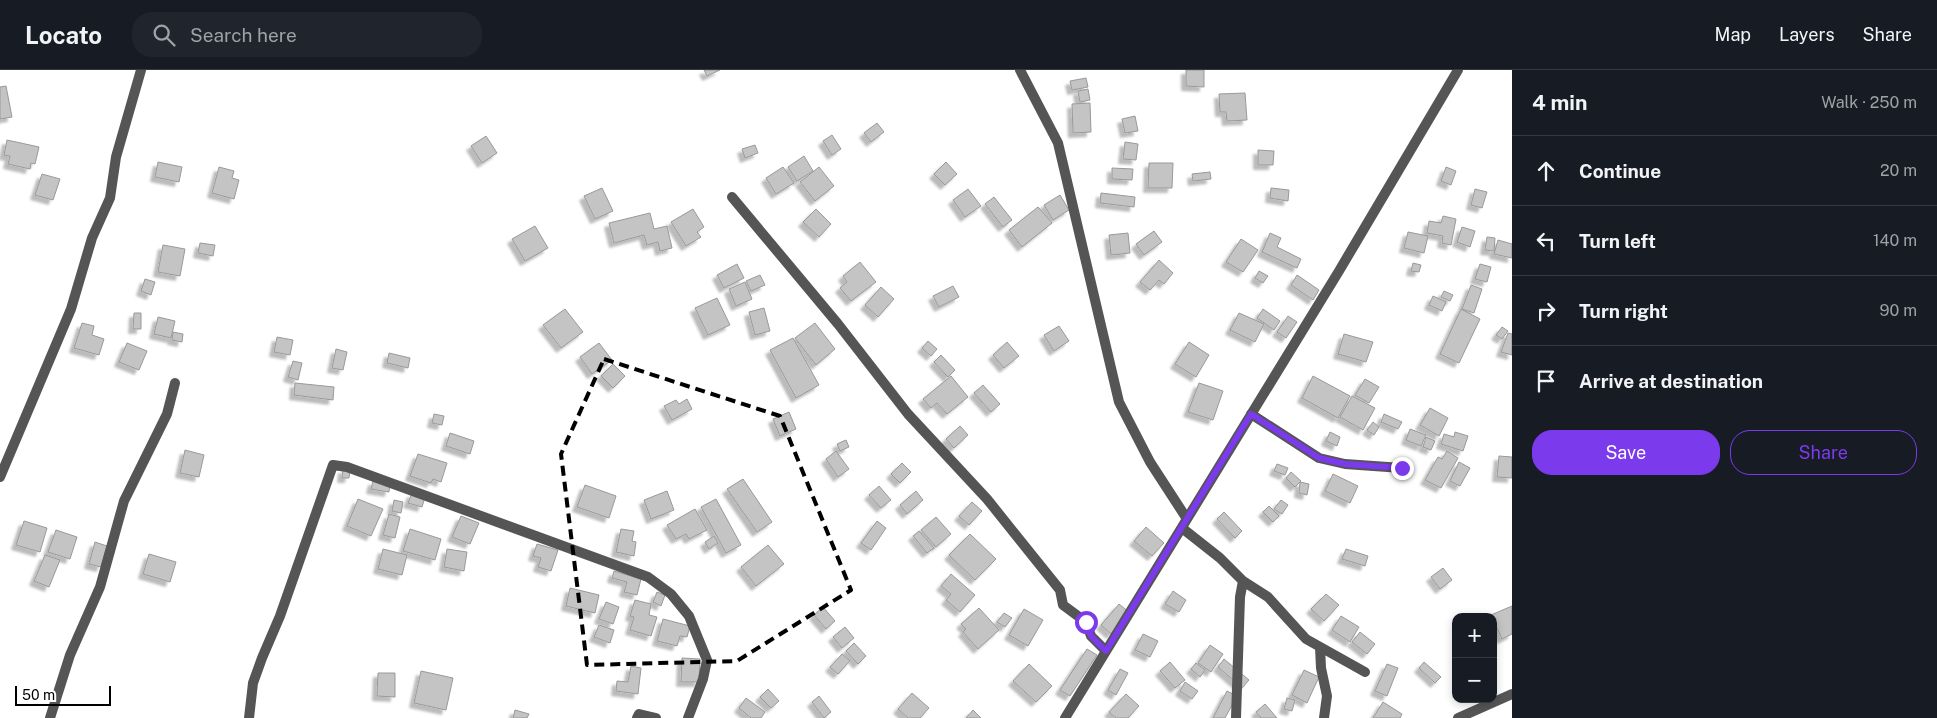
<!DOCTYPE html>
<meta charset="utf-8">
<style>
:root{--surface:#171b24;--page:#20242c;--text:#f1f3f6;--muted:#9ea1a6;--line:#363941;--accent:#7c3aed}
body{margin:0;font-family:"Public Sans",sans-serif;background:var(--page);color:var(--text)}
.controls{position:absolute;right:15px;bottom:15px;display:grid;overflow:hidden;border-radius:10px;box-shadow:0 2px 8px #0003}
.controls button{width:45px;height:45px;display:grid;place-items:center;padding:0;border:0;border-bottom:1px solid var(--line);background:var(--surface);color:var(--text);font:25px sans-serif}
.scale{position:absolute;left:15px;bottom:12px;width:96px;box-sizing:border-box;padding-left:5px;border:2px solid #000;border-top:0;font-size:14px;line-height:18px;white-space:nowrap;color:#000;-webkit-text-stroke:4px #fff;paint-order:stroke}
.stop{position:absolute;width:15px;height:15px;margin:-11px;border:4px solid #7c3aed;border-radius:50%;background:#fff}
.stop.end{background:#7c3aed;border-color:#fff;box-shadow:0 1px 5px #0008}
.list{margin:0;padding:0;list-style:none}
h2{display:flex;justify-content:space-between;align-items:center;height:65px;margin:0;padding:0 20px;font-size:21px}
h2 small{font-size:16px;font-weight:400;color:var(--muted)}
.list li{display:grid;grid-template-columns:32px 1fr auto;gap:15px;align-items:center;box-sizing:border-box;height:70px;padding:0 20px;border-top:1px solid var(--line)}
.list b{display:block;font-size:19px;white-space:nowrap}
.list em{font-size:16px;font-style:normal;color:var(--muted)}
.actions{display:flex;gap:10px;padding:15px 20px}
.actions a{flex:1;padding:11px 0;border:1px solid var(--accent);border-radius:20px;text-align:center;font-size:18px;color:var(--accent)}
.actions .main{background:var(--accent);color:#fff}
.icon{flex:none;width:28px;height:28px;fill:none;stroke:currentColor;stroke-width:2;stroke-linecap:round;stroke-linejoin:round}
.map{position:relative;flex:none;width:1512px;height:648px;overflow:hidden}
header{display:flex;align-items:center;gap:30px;box-sizing:border-box;height:70px;padding:0 25px;background:var(--surface);border-bottom:1px solid var(--line)}
header strong{font-size:24px}
nav{display:flex;gap:28px;margin-inline-start:auto;font-size:18px}
.search{width:350px;height:45px;background:var(--page);display:flex;align-items:center;gap:12px;box-sizing:border-box;padding:0 18px;border-radius:20px;color:var(--muted);font-size:19px}
main{display:flex}
aside{flex:1;background:var(--surface)}
.map>svg:first-child{display:block}
</style>
<header>
<strong>Locato</strong>
<div class="search"><svg class="icon" aria-label="search" viewBox="0 0 24 24"><circle cx="10" cy="10" r="6"/><path d="M15 15l6 6"/></svg>Search here</div>
<nav><a>Map</a><a>Layers</a><a>Share</a></nav>
</header>
<main>
<div class="map">
<svg width="1512" height="648" viewBox="0 0 1512 648">
<defs>
<filter id="shadow"><feDropShadow dx="-4.5" dy="4.5" stdDeviation="1" flood-color="#0004"/></filter>
</defs>
<rect width="100%" height="100%" fill="#fff"/>
<path fill="#c4c4c4" stroke="#999" filter="url(#shadow)" d="M704 0H720L707 6Z
M1186 0H1204V17L1186 16Z
M1086 8 1088 17 1072 20 1070 11Z
M6 16 12 47 0 49V17Z
M1088 19 1090 30 1080 32 1078 21Z
M1245 23 1247 50 1227 51 1226 42H1220L1219 24Z
M1090 33 1091 62 1073 63 1072 34Z
M1135 46 1138 61 1125 63 1122 49Z
M877 53 884 62 871 72 864 63Z
M832 65 841 79 832 85 823 71Z
M486 66 497 83 482 93 471 76Z
M7 70 39 77 35 94 31 93 30 99 8 94 10 86 4 85Z
M1125 72 1138 74 1136 90 1123 89Z
M755 75 758 83 745 88 742 79Z
M1258 80 1274 81 1273 95H1258Z
M804 86 813 101 797 111 788 97Z
M158 92 182 97 179 112 155 107Z
M946 92 957 104 945 115 934 104Z
M1149 93H1173L1172 118H1148Z
M219 97 234 101 232 108 239 110 234 129 212 123Z
M783 97 794 113 776 124 766 108Z
M819 97 834 116 815 131 800 112Z
M1446 97 1456 101 1451 115 1441 111Z
M1112 98 1133 99 1132 110 1112 109Z
M1210 102 1211 109 1193 111 1192 104Z
M42 104 60 109 53 130 35 125Z
M602 118 613 141 595 149 584 126Z
M1271 118 1289 120 1288 131 1270 128Z
M968 119 981 136 965 147 953 130Z
M1475 119 1487 122 1482 138 1471 135Z
M1101 123 1135 127 1134 137 1100 133Z
M1060 125 1069 140 1053 150 1044 135Z
M994 127 1012 150 1003 157 985 134Z
M1038 137 1052 153 1022 177 1009 160Z
M693 139 704 157 697 162 701 167 686 176 671 152Z
M816 139 831 154 819 167 803 152Z
M650 143 654 159 667 156 672 178 660 181 658 172 647 175 644 165 614 173 609 153Z
M1443 146 1456 149 1451 175 1442 173 1443 166 1427 163 1429 151 1441 153Z
M535 156 548 178 525 191 512 169Z
M1462 157 1475 161 1470 177 1457 172Z
M1154 161 1162 172 1144 185 1136 174Z
M1408 162 1428 166 1424 183 1404 178Z
M1128 163 1130 183 1111 185 1109 165Z
M1270 163 1281 168 1277 177 1301 189 1297 198 1262 182Z
M1487 167 1495 168 1494 181 1485 180Z
M1241 169 1258 180 1243 202 1226 192Z
M1498 170 1512 174V188L1494 184Z
M200 173 215 175 213 186 198 183Z
M163 175 185 179 180 206 158 202Z
M1159 190 1173 203 1164 214 1159 210 1150 220 1140 212Z
M860 192 876 212 851 231 840 218 847 212 843 206Z
M1413 193 1421 195 1419 202 1411 201Z
M737 194 744 208 724 218 717 205Z
M1480 194 1491 197 1487 212 1475 209Z
M1259 201 1268 206 1263 213 1255 208Z
M760 205 765 215 751 221 746 211Z
M1297 205 1319 220 1313 230 1291 215Z
M145 209 155 212 151 225 141 221Z
M745 212 752 229 736 236 729 219Z
M1471 215 1482 219 1474 243 1462 239Z
M953 216 959 227 939 237 933 226Z
M881 217 894 229 878 247 865 235Z
M1444 221 1453 225 1450 231 1441 227Z
M1433 226 1446 232 1442 241 1429 235Z
M717 228 730 255 708 265 695 238Z
M764 238 770 261 755 265 749 242Z
M565 239 583 262 561 278 543 255Z
M1263 239 1280 251 1274 260 1257 248Z
M1461 239 1480 249 1459 293 1440 284Z
M134 243H141V259H133Z
M1239 243 1264 254 1255 272 1230 260Z
M1288 246 1297 252 1286 268 1277 262Z
M158 247 175 251 171 268 154 264Z
M82 253 94 256 92 265 104 269 99 285 74 278Z
M815 253 835 279 816 295 795 268Z
M1059 256 1069 271 1054 281 1044 265Z
M1502 257 1508 261 1502 269 1496 265Z
M173 262 183 264 182 272 172 270Z
M1508 263 1512 264V285L1501 282Z
M1344 264 1373 272 1366 292 1338 284Z
M277 267 293 270 290 285 274 282Z
M793 268 819 315 796 328 770 280Z
M928 271 937 279 931 286 922 278Z
M1007 272 1019 286 1004 298 993 285Z
M1189 272 1209 285 1196 307 1175 294Z
M127 273 147 281 139 300 119 292Z
M599 273 612 290 592 304 580 287Z
M336 279 347 282 343 300 332 298Z
M389 283 410 288 408 298 387 293Z
M941 285 955 300 948 307 934 292Z
M293 291 302 293 298 310 288 307Z
M613 294 625 306 613 318 601 306Z
M951 306 968 327 947 344 937 333 931 338 923 329Z
M1313 306 1350 326 1338 348 1302 328Z
M1365 309 1379 317 1369 333 1355 325Z
M295 313 334 317 333 330 294 325Z
M1199 313 1223 321 1213 350 1188 342Z
M983 315 1000 334 991 342 974 323Z
M1352 326 1375 338 1363 360 1340 347Z
M687 329 692 339 672 350 664 336 676 330 679 334Z
M1430 338 1448 348 1439 366 1420 355Z
M789 342 796 359 780 366 773 349Z
M434 344 444 346 442 355 432 353Z
M1384 344 1402 352 1398 359 1381 352Z
M1373 352 1379 357 1374 365 1367 360Z
M960 356 968 365 954 378 946 369Z
M1410 359 1426 365 1421 376 1406 370Z
M1330 362 1340 367 1337 376 1326 371Z
M1455 362 1468 366 1463 381 1441 374 1444 364 1454 367Z
M450 363 474 371 470 384 446 376Z
M1426 367 1435 371 1431 380 1423 377Z
M846 370 849 377 840 381 837 374Z
M185 380 204 385 199 407 180 403Z
M836 381 849 399 838 407 826 389Z
M1447 381 1458 388 1441 418 1425 410 1438 387 1442 389Z
M418 384 447 393 441 412 433 409 431 413 410 406Z
M1499 386 1512 387V408L1497 407Z
M1459 392 1470 398 1460 416 1450 411Z
M902 393 911 402 900 413 891 404Z
M1277 394 1288 398 1285 405 1274 401Z
M343 399 350 400 349 408H342Z
M1291 402 1301 411 1295 417 1286 408Z
M1333 404 1358 416 1350 433 1325 421Z
M743 409 772 452 757 462 727 419Z
M373 411 390 414 389 422 371 419Z
M1300 412 1309 414 1307 425 1299 423Z
M585 415 616 426 609 448 577 437Z
M879 416 891 430 881 438 869 425Z
M667 421 674 440 651 449 644 430Z
M916 421 923 430 907 444 900 435Z
M412 423 425 427 422 437 408 433Z
M358 429 383 439 371 466 347 456Z
M716 429 741 475 726 483 701 437Z
M394 430 403 432 401 443 392 441Z
M1281 430 1288 435 1282 444 1274 439Z
M972 432 982 441 969 455 959 446Z
M1269 436 1279 446 1273 452 1263 442Z
M695 439 707 460 689 469 686 464 676 469 667 455Z
M1224 442 1242 461 1235 468 1217 449Z
M389 444 400 447 395 468 383 465Z
M461 446 479 453 470 474 452 467Z
M936 447 951 464 936 477 921 460Z
M24 451 47 458 40 482 16 475Z
M877 451 886 458 871 480 861 473Z
M1146 457 1164 473 1152 486 1134 471Z
M410 459 441 469 435 490 403 481Z
M621 459 634 461 632 471 636 472 634 486 616 482Z
M56 460 77 467 70 489 48 482Z
M919 461 934 478 927 483 913 466Z
M970 464 996 489 975 510 949 485Z
M714 466 718 473 709 479 705 472Z
M95 472 107 476 101 497 89 494Z
M537 474 558 480 551 501 538 497 541 488 533 486Z
M768 475 784 494 756 516 741 497Z
M383 479 407 485 402 505 378 499Z
M447 479 467 482 464 501 444 497Z
M1346 479 1368 486 1365 496 1342 489Z
M149 484 176 492 170 512 143 504Z
M45 485 60 490 49 517 34 511Z
M1443 498 1452 510 1440 519 1431 507Z
M614 501 641 509 637 525 624 522 627 512 612 508Z
M951 504 975 525 960 542 946 530 951 524 941 516Z
M570 518 599 525 595 543 566 536Z
M1173 521 1186 530 1179 542 1165 534Z
M657 522 665 525 661 536 653 532Z
M1326 524 1339 535 1324 551 1311 539Z
M635 530 651 534 649 545 657 547 651 566 630 560 634 547 630 546Z
M606 532 619 537 613 554 599 549Z
M1119 534 1129 542 1111 564 1101 555Z
M1512 536V564L1502 569 1491 545Z
M823 537 835 551 826 559 814 545Z
M979 538 999 560 978 579 963 562 966 559 961 554Z
M1024 539 1043 550 1028 576 1009 565Z
M1004 543 1012 548 1005 557 997 552Z
M1341 546 1359 557 1350 572 1332 560Z
M663 549 690 556 687 567 680 566 677 576 657 571Z
M599 555 614 560 610 573 594 567Z
M845 557 854 568 842 578 833 567Z
M1360 562 1375 574 1367 584 1352 572Z
M1143 564 1158 571 1150 587 1135 580Z
M854 573 866 586 858 594 846 581Z
M1210 575 1223 584 1211 602 1198 593Z
M1087 579 1097 585 1070 626 1060 620Z
M842 584 850 591 838 604 830 597Z
M682 588 700 589 699 612H681Z
M1224 589 1249 610 1242 618 1218 597Z
M1170 592 1185 610 1175 618 1160 601Z
M1424 592 1441 607 1435 613 1419 598Z
M1196 593 1205 600 1200 607 1191 599Z
M1029 594 1052 616 1036 632 1013 611Z
M1387 594 1398 598 1387 626 1375 621Z
M631 596 641 598 638 624 616 621 617 611 628 612Z
M1120 599 1128 603 1116 625 1108 620Z
M1304 600 1319 607 1307 633 1292 625Z
M421 601 453 608 446 640 414 633Z
M378 603H395V627L377 626Z
M1185 612 1198 621 1192 629 1180 621Z
M768 619 779 631 771 638 760 627Z
M1227 621 1237 626 1225 648H1213Z
M912 623 929 638 920 648H908L898 639Z
M1126 624 1139 636 1128 648H1116L1109 642Z
M819 626 831 642 824 648 812 632Z
M746 628 765 642 761 648H751L739 638Z
M1287 628 1295 630 1292 641 1284 639Z
M1383 632 1402 644 1400 648H1373Z
M1265 634 1277 648H1261L1256 642Z
M515 640 529 644 527 648H513Z
M973 640 981 648H966Z"/>
<g fill="none" stroke-linecap="round" stroke-linejoin="round">
<path stroke="#555" stroke-width="10" d="M1020 0 1058 73 1119 332 1150 392 1187 449
M732 127 838 254 908 344 987 429 1060 520 1063 535 1086 552 1091 566 1106 581
M1251 344 1319 388 1345 394 1402 398
M0 407 71 239 92 168 110 128 116 87 141 0
M1182 458 1220 488 1243 511 1268 527 1306 569 1365 602
M1320 577 1321 598 1327 626 1324 648
M50 648 70 585 100 517 124 431 167 344 175 313
M249 648 253 613 262 588 280 546 333 395 347 397 648 507 671 524 689 546 707 590 703 609 688 648
M637 648 639 644 656 648
M1065 648 1339 201 1458 0
M1236 648 1240 527 1243 511
M1458 648 1512 624"/>
</g>
<g fill="none" stroke-linecap="round" stroke-linejoin="round">
<path stroke="#7c3aed" stroke-width="6" d="M1086 552 1091 566 1106 581 1251 344 1319 388 1345 394 1402 398"/>
</g>
<path fill="none" stroke="#000" stroke-width="4" stroke-dasharray="10 6" stroke-linejoin="round" d="M604 289 780 346 851 520 737 591 587 595 561 384Z"/>
</svg>
<div class="controls">
<button>+</button>
<button>−</button>
</div>
<div class="scale">50 m</div>
<div class="stop" style="left:1086px;top:552px"></div>
<div class="stop end" style="left:1402px;top:398px"></div>
</div>
<aside>
<h2>4 min<small>Walk · 250 m</small></h2>
<ul class="list">
<li><svg class="icon" aria-label="ahead" viewBox="0 0 24 24"><path d="M12 20V5M6 11l6-6 6 6"/></svg><div><b>Continue</b></div><em>20 m</em></li>
<li><svg class="icon" aria-label="left" viewBox="0 0 24 24"><path d="M17 20v-9H6M10 6l-5 5 5 5"/></svg><div><b>Turn left</b></div><em>140 m</em></li>
<li><svg class="icon" aria-label="right" viewBox="0 0 24 24"><path d="M7 20v-9h11M14 6l5 5-5 5"/></svg><div><b>Turn right</b></div><em>90 m</em></li>
<li><svg class="icon" aria-label="arrive" viewBox="0 0 24 24"><path d="M6 21V4h12l-3 4 3 4H6"/></svg><div><b>Arrive at destination</b></div></li>
</ul>
<div class="actions"><a class="main">Save</a><a>Share</a></div>
</aside>
</main>
